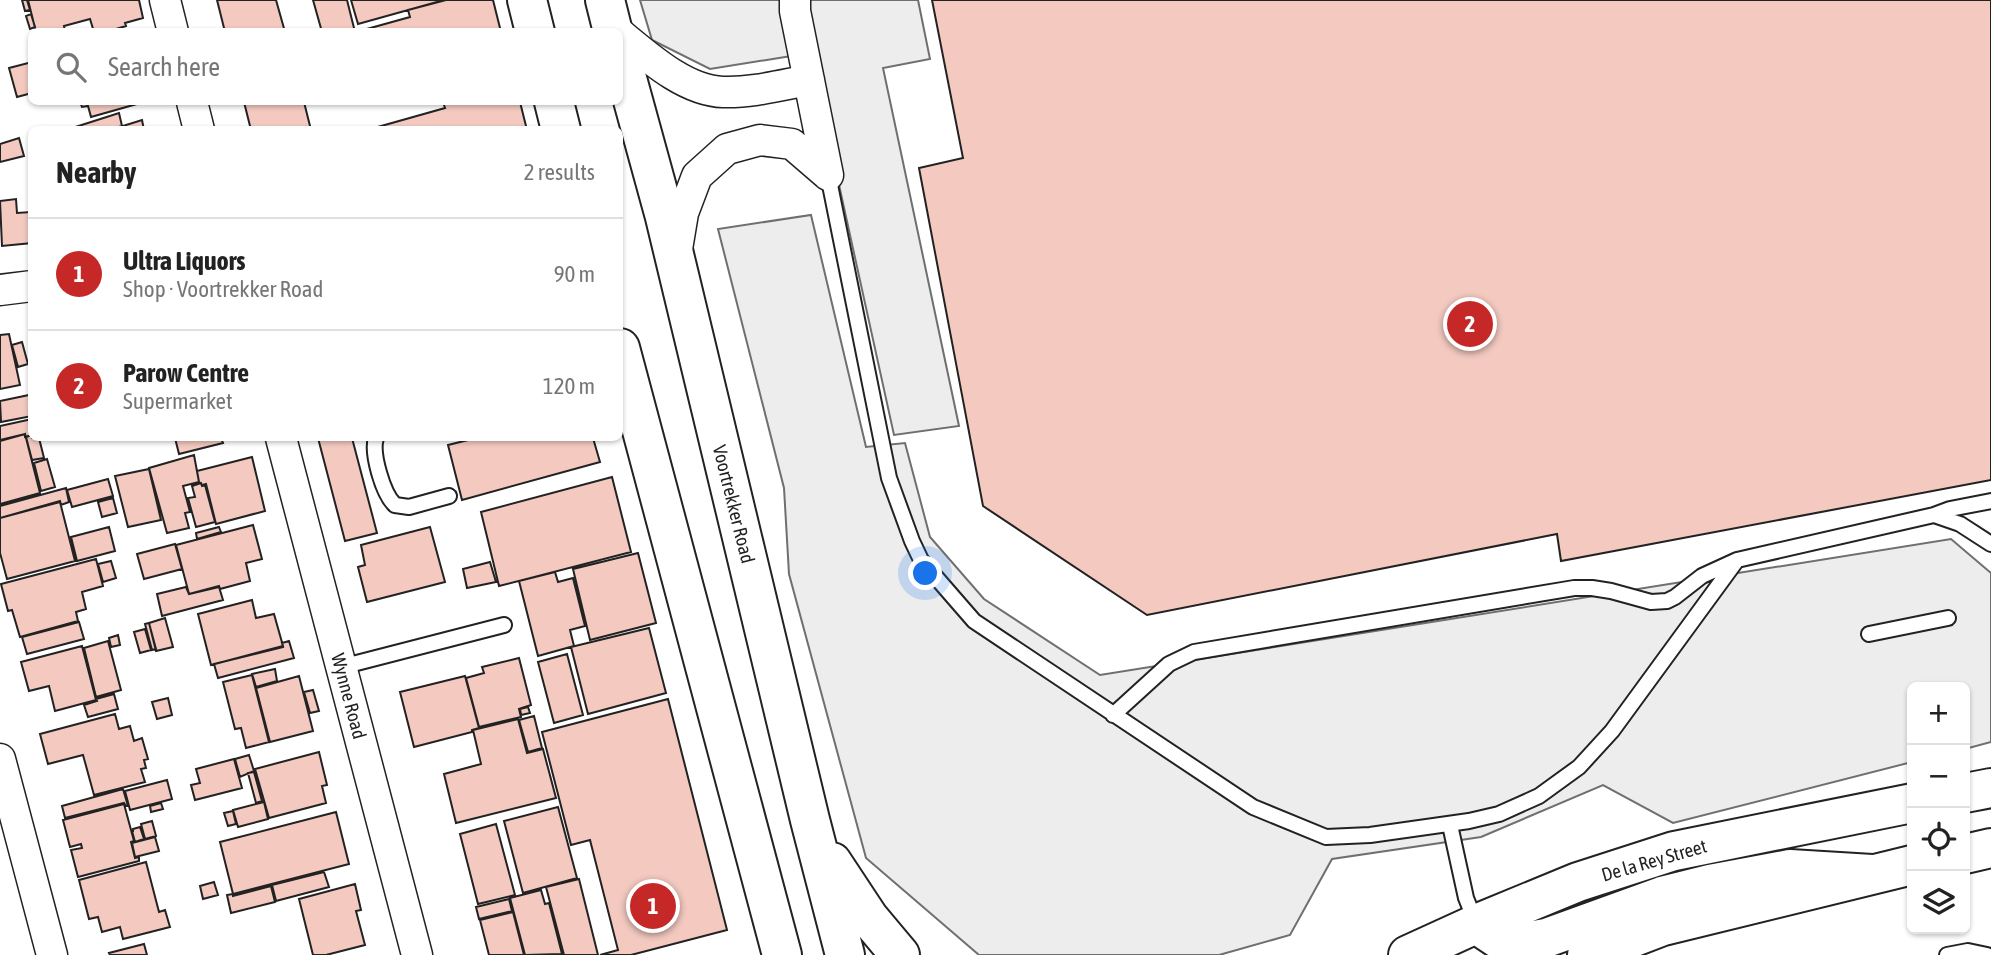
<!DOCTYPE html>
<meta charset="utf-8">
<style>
:root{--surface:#fff;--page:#f6f6f6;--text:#222;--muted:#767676;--line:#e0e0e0;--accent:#c62828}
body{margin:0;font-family:"Asap Condensed",sans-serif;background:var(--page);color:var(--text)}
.controls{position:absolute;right:21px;bottom:21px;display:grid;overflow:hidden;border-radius:10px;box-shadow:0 2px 5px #0004}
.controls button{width:63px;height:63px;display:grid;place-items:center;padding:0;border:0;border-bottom:2px solid var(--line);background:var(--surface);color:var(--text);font:35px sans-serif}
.you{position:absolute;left:926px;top:574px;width:24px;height:24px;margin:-18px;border:5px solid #fff;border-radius:50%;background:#1a73e8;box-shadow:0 0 0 10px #1a73e833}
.badge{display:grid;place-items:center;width:46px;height:46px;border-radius:50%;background:var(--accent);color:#fff;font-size:23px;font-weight:700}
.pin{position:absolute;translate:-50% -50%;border:4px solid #fff;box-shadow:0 2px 7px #0006}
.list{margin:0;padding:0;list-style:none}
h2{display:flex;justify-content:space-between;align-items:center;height:91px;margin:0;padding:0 28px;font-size:30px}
h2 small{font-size:23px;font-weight:400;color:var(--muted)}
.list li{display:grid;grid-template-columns:46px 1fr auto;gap:21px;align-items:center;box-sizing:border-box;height:112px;padding:0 28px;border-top:2px solid var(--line)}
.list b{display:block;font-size:26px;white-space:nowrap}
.list p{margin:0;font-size:23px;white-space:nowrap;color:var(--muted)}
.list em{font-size:23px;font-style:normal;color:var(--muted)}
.icon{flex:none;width:38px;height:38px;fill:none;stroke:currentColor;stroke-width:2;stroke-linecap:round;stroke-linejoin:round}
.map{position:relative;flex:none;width:1991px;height:955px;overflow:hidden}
.search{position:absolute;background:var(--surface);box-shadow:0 2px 5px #0004;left:28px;top:28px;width:595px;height:77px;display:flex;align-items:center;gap:18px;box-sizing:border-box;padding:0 24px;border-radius:10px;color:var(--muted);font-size:26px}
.panel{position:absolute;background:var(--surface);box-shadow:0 2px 5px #0004;left:28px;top:126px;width:595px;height:315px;border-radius:10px}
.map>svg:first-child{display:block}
</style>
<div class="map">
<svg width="1991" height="955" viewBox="0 0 1991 955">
<rect width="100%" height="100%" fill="#fff"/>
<path fill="#ededed" stroke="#6f6f6f" stroke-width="2" d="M640 0H918L930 59 883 68 959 426 894 435 810 53 710 69 652 40Z
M811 215 866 447 905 443 930 537 984 599 1100 675 1951 539 1991 573V742L1965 749V687H1912V762L1673 823 1603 785 1481 837 1332 859 1290 935 1219 955H979L866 858 789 574 784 488 718 229Z"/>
<path fill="#f3c9c0" stroke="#222" stroke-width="2" d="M22 0H27L30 10 25 11Z
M28 0H139L143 18 125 23 126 26 106 32H94L90 19 64 26 65 32H36Z
M217 0H276L285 32H225Z
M313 0H347L355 32H322Z
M351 0H444L358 24Z
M446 0H493L501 32H356L410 17 408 10Z
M932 0H1991V480L1561 561 1557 534 1147 615 983 506 919 168 963 158Z
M31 14 35 27 30 29 26 16Z
M32 62V93L17 97 9 68Z
M80 102H144L91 117 88 106 82 107Z
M244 102H304L311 130H251Z
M443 102H520L527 130H367L445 108Z
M119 113 122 126 109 130H66Z
M142 120 144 130H110Z
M19 138 24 156 0 162V144Z
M16 199 17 213 31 212 32 243 2 246 0 201Z
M9 334 20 385 0 389V335Z
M22 342 28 364 18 367 12 345Z
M29 395 32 416 1 422 0 401Z
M32 419V435L25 437V434L0 440V426Z
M25 434 40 493 0 504V441Z
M32 435V438H39L44 458 32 460 26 437Z
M175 438H221L223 443 179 454Z
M318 438H352L377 533 345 541Z
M476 438H593L600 462 462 500 448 445Z
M194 455 199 482 183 486 190 512 185 513 189 528 167 533 149 468Z
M252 457 265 511 216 524 206 484 202 485 199 482 197 471Z
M47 459 55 487 41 491 34 463Z
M149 469 161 520 128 527 115 476Z
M612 477 631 552 499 586 481 512Z
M108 479 113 496 72 507 67 490Z
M201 483 202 486 205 485 215 522 196 527 188 498 195 497 192 486Z
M66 488 69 502 61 505 60 501 0 518V506Z
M113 498 117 513 102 517 98 502Z
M60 502 75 561 7 579 0 553V518Z
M253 525 262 559 246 563 250 581 220 589 219 586 189 594 176 545Z
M109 527 115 551 77 561 71 537Z
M219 527 221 532 197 539 196 533Z
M430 527 445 582 367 602 358 567 365 565 361 545Z
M175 544 182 569 144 579 137 554Z
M638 553 656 623 590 640 573 569Z
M96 559 103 586 82 592 86 609 76 612 78 621 20 637 12 610 8 611 1 584Z
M111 561 116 578 103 582 98 564Z
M490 562 496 582 467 588 463 569Z
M555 572 558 582 573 578 585 626 570 630 574 646 538 656 519 581Z
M186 587 189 594 219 587 223 600 162 616 157 594Z
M252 600 256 618 274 614 283 646 211 665 198 614Z
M165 618 173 647 156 651 149 623Z
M79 622 84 639 27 654 22 637Z
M149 623 156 649 152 650 145 624Z
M649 628 666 693 588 714 571 647Z
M145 629 151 650 140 653 134 632Z
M118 635 120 645 111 647 109 638Z
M108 641 121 690 96 697 84 648Z
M289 641 294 658 218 678 214 664 283 647 282 643Z
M82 646 96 700 55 711 49 686 29 691 21 662Z
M567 654 583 715 554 723 538 662Z
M519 658 531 705 519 709 521 717 479 727 466 678 484 673 482 667Z
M275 669 277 681 256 687 252 674Z
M252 675 269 742 246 748 241 728 235 729 223 682Z
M299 676 313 731 270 742 256 688Z
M465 676 479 728 472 730V732L414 747 400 692Z
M313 690 319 711 310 713 304 692Z
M114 694 118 709 88 717 84 705 97 701 96 699Z
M168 698 172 715 157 719 152 702Z
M668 699 727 930 631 955H600L618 950 590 840 571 845 542 732Z
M528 707 530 713 521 715 520 709Z
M115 714 119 729 130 726 134 741 142 738 148 759 144 760 146 768 141 769 145 782 94 795 83 755 48 764 40 734Z
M534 716 542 748 528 752 519 720Z
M518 719 527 753 543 749 556 798 456 823 444 774 481 764 473 730Z
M319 752 327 785 322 786 326 803 269 818 255 769Z
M249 755 254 771 240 777 235 759Z
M234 759 242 788 195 800 191 785 200 783 196 769Z
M254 772 262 801 256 803 248 773Z
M167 780 172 799 130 810 125 791Z
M123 789 128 806H126L124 803 65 818 62 806Z
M264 802 268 819 238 827 233 810Z
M161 803 163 809 151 812 150 806Z
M124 804 134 841 131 842 135 858 139 857V861L78 877 71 850 82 848 81 844 70 847 63 820Z
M558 807 577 878 523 893 504 821Z
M233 811 236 824 228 826 224 813Z
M336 812 349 864 233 894 220 842Z
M152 821 156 836 145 839 141 824Z
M496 824 515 895 478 904 460 834Z
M140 827 144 839 135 842 132 831H133V829Z
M155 837 159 851 135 857 132 843Z
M146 862 159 912 165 910 170 927 123 939 120 927 102 932 98 917 89 919 79 880Z
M324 872 329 887 276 901 272 885Z
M579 879 598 955H564L546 887Z
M214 882 218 895 203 899 200 886Z
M355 884 361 910 356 911 365 945 326 955H313L299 899Z
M271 886 275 902 231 913 227 895 233 894V896Z
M541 890 545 904 549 903 562 954 525 955 510 898Z
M509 899 512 911 479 919 476 907Z
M513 912 524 955H489L480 920Z
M144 944 147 955H110L109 953Z"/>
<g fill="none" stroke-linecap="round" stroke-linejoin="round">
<g stroke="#222" stroke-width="18">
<path id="service" d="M828 175 889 478 912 541 921 560 974 621 1253 807 1326 837 1370 835 1469 821 1499 814 1539 796 1579 767 1612 731 1737 560
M376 438C371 453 383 494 395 505L409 507 449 496
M1934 515 1960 524 1991 544
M1869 634 1948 618
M341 667 504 625
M1113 715 1169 664 1194 652 1574 588H1592L1611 591 1651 602 1667 601 1675 597 1702 576 1737 560 1934 515 1950 509 1991 501
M1450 825 1466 898 1476 923
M1947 955 1968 951 1987 955"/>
</g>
<g stroke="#222" stroke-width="33">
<path id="minor" d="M165 0 173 32
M795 0V11L828 175
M620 34C647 56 685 91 723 92 752 93 781 85 809 80
M192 102 199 130
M677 249 683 213 697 176 727 149 760 140 792 144 828 175
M0 290 32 286
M281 438 417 955
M0 759 52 955"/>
</g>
<g stroke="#222" stroke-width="42">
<path id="secondary" d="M1965 793 1991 788
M1965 854 1991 848
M1476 924 1497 938 1525 942 1546 938 1662 896 1710 884 1790 869 1872 874
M1408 955 1476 924 1578 882 1674 851 1912 803
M1587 955 1663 926 1912 865"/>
</g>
<g stroke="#222" stroke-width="42">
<path id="primary" d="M527 0 535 32
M605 0 613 32
M620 53 665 217 810 820 845 955
M554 102 561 130
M620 348 782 955
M832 862 869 918 900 955"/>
</g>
<use href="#service" stroke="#fff" stroke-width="14"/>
<use href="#minor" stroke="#fff" stroke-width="30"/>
<use href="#secondary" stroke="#fff" stroke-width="38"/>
<use href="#primary" stroke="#fff" stroke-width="38"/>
</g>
<g text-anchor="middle" stroke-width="5" stroke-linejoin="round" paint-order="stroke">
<g font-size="19" fill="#222" stroke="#fff">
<text transform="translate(734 504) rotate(76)" y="7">Voortrekker Road</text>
<text transform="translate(349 696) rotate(75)" y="7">Wynne Road</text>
<text transform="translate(1654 860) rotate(-16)" y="7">De la Rey Street</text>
</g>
</g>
</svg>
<div class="controls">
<button>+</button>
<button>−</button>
<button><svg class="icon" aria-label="locate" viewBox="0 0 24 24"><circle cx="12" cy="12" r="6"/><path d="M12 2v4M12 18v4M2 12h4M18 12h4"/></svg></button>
<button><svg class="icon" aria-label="layers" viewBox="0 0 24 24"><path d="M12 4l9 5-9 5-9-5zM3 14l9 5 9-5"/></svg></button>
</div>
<div class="you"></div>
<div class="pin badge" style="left:653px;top:906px">1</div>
<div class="pin badge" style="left:1470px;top:324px">2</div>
<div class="search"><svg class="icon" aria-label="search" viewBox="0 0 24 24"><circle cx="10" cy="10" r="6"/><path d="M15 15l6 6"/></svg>Search here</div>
<section class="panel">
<h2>Nearby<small>2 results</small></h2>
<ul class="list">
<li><span class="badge">1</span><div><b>Ultra Liquors</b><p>Shop · Voortrekker Road</p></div><em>90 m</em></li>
<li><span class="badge">2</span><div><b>Parow Centre</b><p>Supermarket</p></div><em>120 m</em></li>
</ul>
</section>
</div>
